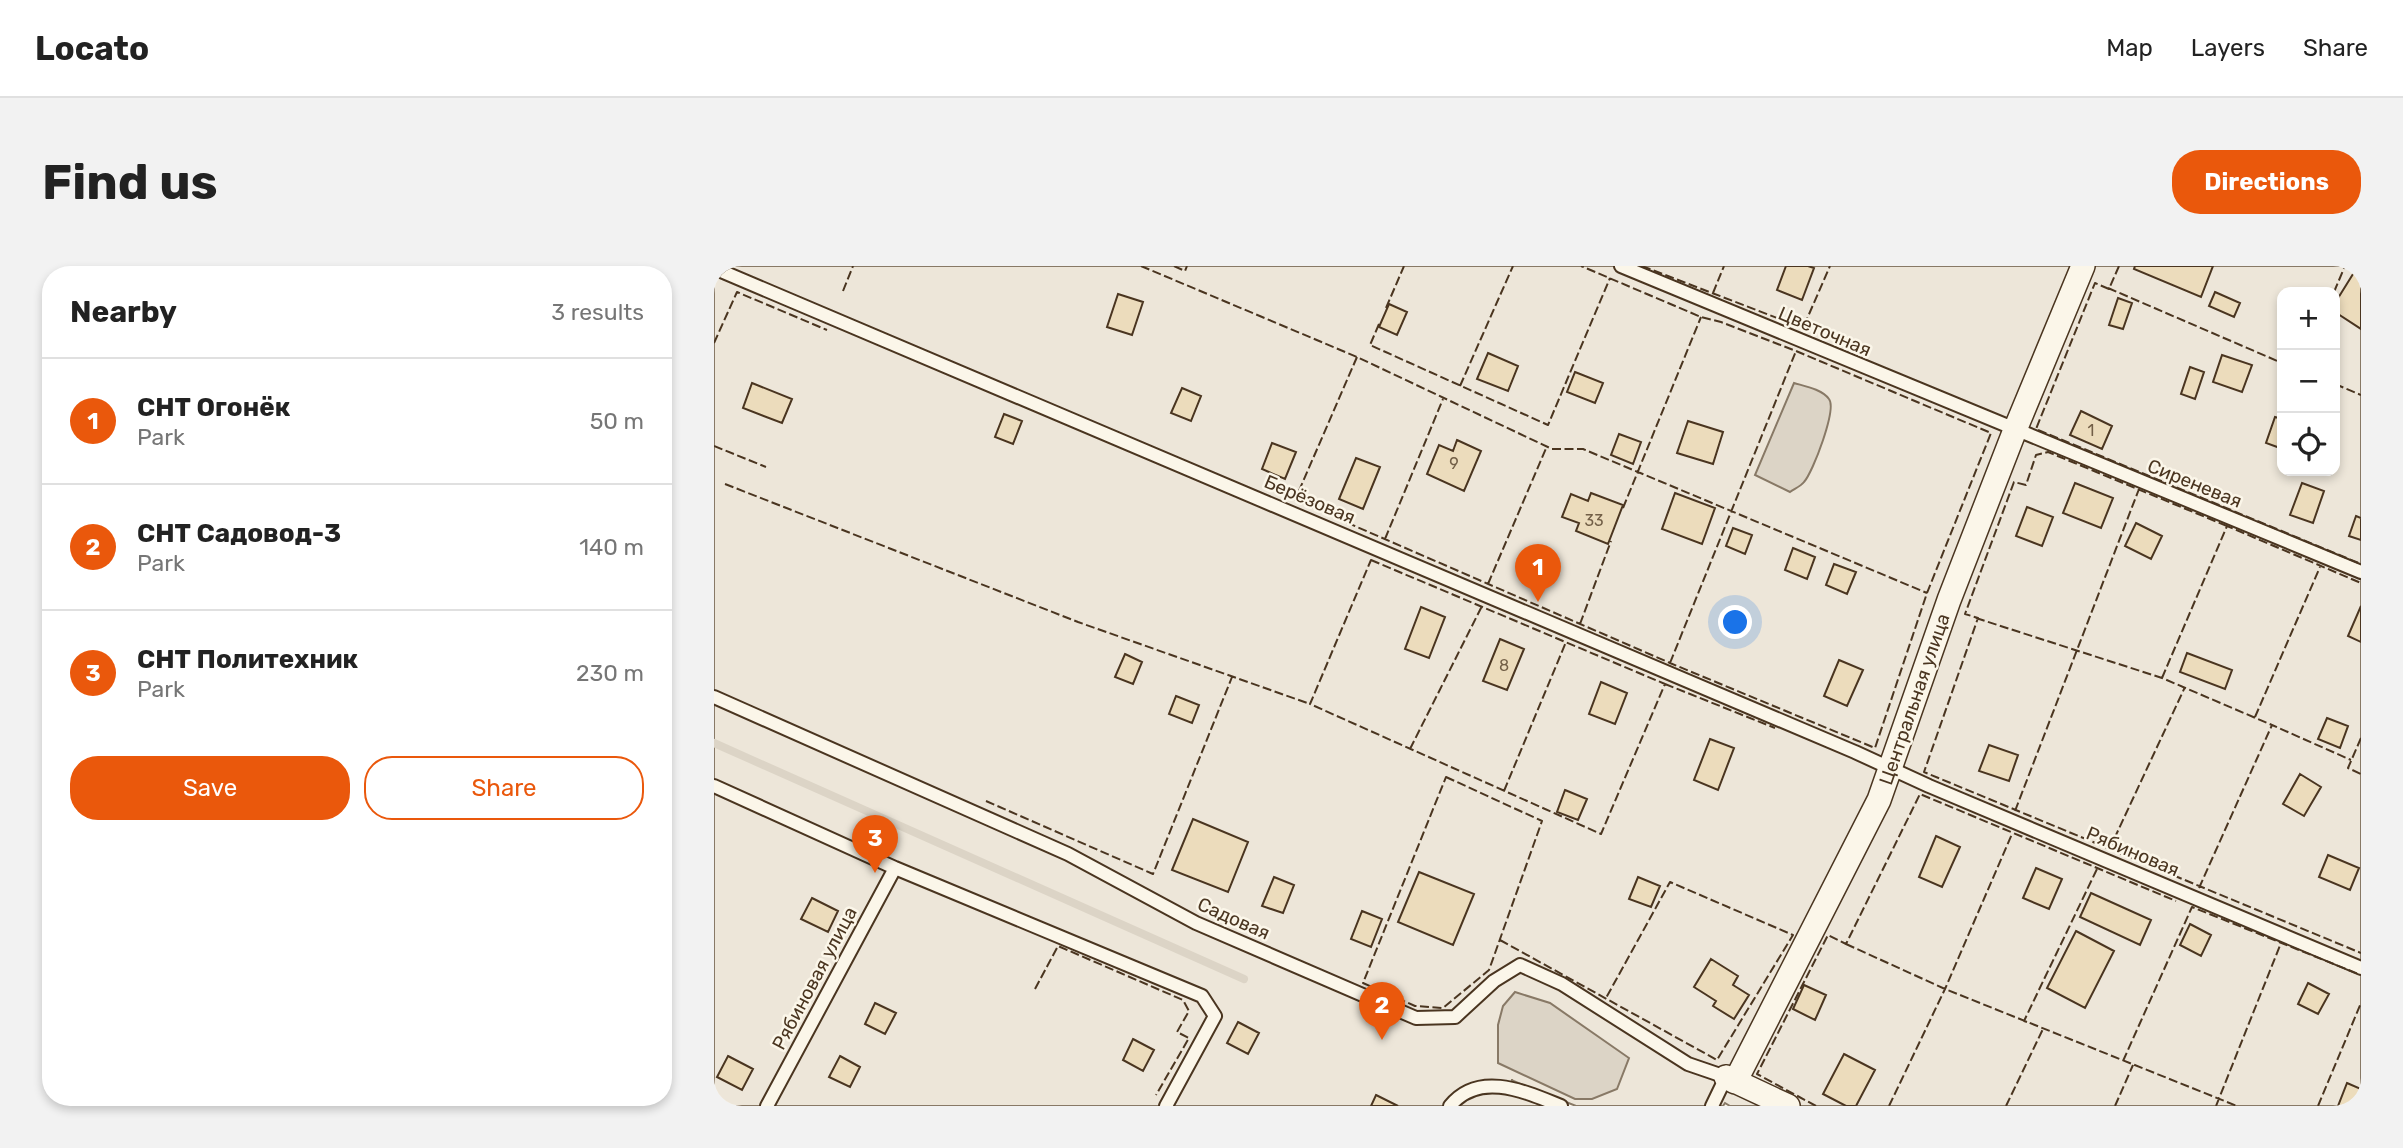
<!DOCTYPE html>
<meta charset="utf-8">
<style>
:root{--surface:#fff;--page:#f2f2f2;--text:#222;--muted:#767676;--line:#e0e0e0;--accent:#ea580c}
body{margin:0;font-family:Rubik,sans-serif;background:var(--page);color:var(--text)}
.controls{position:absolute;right:21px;top:21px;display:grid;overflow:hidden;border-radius:14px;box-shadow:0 4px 10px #0003}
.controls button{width:63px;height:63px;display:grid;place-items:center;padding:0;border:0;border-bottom:2px solid var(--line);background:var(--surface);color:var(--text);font:35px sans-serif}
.you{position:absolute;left:1022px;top:357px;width:24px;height:24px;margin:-18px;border:5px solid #fff;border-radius:50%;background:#1a73e8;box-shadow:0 0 0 10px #1a73e833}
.badge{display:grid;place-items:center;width:46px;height:46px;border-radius:50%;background:var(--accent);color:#fff;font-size:23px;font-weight:700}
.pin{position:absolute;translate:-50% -58px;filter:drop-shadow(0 2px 4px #0008)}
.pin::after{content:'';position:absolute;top:37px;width:24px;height:21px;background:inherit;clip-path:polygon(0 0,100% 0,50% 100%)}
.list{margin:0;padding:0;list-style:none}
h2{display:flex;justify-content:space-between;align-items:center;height:91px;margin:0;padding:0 28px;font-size:30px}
h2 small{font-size:23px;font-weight:400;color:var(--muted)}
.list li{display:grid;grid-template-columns:46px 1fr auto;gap:21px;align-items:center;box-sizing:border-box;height:126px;padding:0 28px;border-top:2px solid var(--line)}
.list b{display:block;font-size:26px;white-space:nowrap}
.list p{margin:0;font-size:23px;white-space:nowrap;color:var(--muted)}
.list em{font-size:23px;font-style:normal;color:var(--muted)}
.actions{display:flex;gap:14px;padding:21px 28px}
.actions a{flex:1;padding:16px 0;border:2px solid var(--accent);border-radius:28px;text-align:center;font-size:24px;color:var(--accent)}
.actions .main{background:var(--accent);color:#fff}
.icon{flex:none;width:38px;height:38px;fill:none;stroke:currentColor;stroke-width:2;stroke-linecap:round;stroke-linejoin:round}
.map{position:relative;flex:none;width:1647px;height:840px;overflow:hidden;border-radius:28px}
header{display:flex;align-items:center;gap:42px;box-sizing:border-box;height:98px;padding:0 35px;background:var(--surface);border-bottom:2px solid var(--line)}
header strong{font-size:33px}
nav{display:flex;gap:38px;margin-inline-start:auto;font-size:24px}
.intro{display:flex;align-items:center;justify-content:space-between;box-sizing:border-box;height:168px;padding:0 42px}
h1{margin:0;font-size:49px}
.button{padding:18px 32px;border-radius:28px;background:var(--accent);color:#fff;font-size:24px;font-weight:700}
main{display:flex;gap:42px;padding:0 42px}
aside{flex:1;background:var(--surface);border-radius:28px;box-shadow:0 4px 10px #0003}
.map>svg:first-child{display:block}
</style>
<header>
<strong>Locato</strong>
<nav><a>Map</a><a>Layers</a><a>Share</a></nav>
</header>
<div class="intro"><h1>Find us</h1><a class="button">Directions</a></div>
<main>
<aside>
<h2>Nearby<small>3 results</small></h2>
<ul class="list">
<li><span class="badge">1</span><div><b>СНТ Огонёк</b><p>Park</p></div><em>50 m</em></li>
<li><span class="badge">2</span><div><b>СНТ Садовод-3</b><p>Park</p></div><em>140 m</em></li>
<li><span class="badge">3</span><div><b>СНТ Политехник</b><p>Park</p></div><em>230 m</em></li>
</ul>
<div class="actions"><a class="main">Save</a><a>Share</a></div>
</aside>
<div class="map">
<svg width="1647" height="840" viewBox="0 0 1647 840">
<rect width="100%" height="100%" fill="#fbf6e9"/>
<path fill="#ede6d9" stroke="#887966" stroke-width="2" fill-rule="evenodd" d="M0 0H1647V840H1016L1011 837 1009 840H862L797 814 854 840H0ZM1568 26H1621V205H1568Z"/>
<path fill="#dcd4c6" stroke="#887966" stroke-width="2" d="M1080 117C1090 120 1108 123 1115 133 1123 143 1099 206 1090 216 1087 220 1080 223 1076 226L1041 209Z
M801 726 836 737 915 792 903 823 878 833H861L784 797V759L789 740Z"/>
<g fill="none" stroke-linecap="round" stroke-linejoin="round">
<path stroke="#dcd4c6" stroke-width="8" d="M0 477 530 713"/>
</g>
<path fill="#ecdcbc" stroke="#4a3520" stroke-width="2" d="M1072 0H1094L1100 2 1088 34 1063 24Z
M1421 0H1499L1487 31 1420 3Z
M1644 0H1647V63L1621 46V37Z
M1501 26 1526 37 1520 51 1495 40Z
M404 28 429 36 418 69 393 61Z
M1404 32 1418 37 1409 63 1395 59Z
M675 38 693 46 683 69 665 61Z
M774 87 804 100 794 125 763 113Z
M1508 89 1538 99 1528 126 1499 116Z
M1476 101 1490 106 1481 133 1467 128Z
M861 106 889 117 881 137 853 126Z
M38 117 78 133 68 157 29 142Z
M468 122 487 130 477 155 457 147Z
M1367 145 1398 160 1388 183 1356 169Z
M290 148 308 155 299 178 281 171Z
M1561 151 1568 153 1566 182 1552 177Z
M974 155 1009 166 999 198 963 187Z
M905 168 927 176 919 198 897 189Z
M743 174 767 185 750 225 713 208 725 179 739 185Z
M558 177 582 186 571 213 548 203Z
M642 192 666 201 649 243 625 233Z
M1361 217 1399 232 1387 262 1349 247Z
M1588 217 1610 225 1599 257 1576 249Z
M877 227 909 239 894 278 862 265 865 257 848 251 857 228 874 235Z
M961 227 1001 242 988 278 948 263Z
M1313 241 1339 251 1328 280 1302 270Z
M1642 250 1647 252V274L1635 270Z
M1422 257 1448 270 1437 293 1411 280Z
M1019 262 1038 269 1031 288 1012 280Z
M1079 282 1101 291 1093 313 1071 304Z
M1120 298 1142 306 1133 328 1112 319Z
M1647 340V376L1634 370Z
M707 341 731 351 715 392 691 383Z
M786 373 810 383 793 424 769 415Z
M1473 387 1518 404 1511 423 1466 406Z
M411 388 428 396 419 418 401 411Z
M1125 394 1149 404 1133 440 1110 430Z
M887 416 913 427 901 458 875 448Z
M462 430 485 439 478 457 455 448Z
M1613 452 1634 460 1626 482 1604 473Z
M996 473 1020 482 1004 524 980 514Z
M1275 479 1304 489 1295 515 1265 505Z
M1586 508 1607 521 1590 550 1569 538Z
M851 524 873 533 864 554 843 546Z
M479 553 534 576 514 626 458 604Z
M1222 570 1246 581 1228 621 1205 611Z
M1614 589 1645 602 1636 624 1605 611Z
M1322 602 1348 613 1335 643 1309 632Z
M705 606 760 628 739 679 684 656Z
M560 611 580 619 569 647 548 640Z
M924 611 946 620 937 641 915 633Z
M1377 627 1437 654 1426 679 1366 651Z
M98 632 124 645 114 666 87 653Z
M648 645 668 653 657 681 637 673Z
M1476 658 1497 669 1487 690 1466 679Z
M1362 665 1400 685 1371 742 1333 722Z
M997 693 1024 710 1019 719 1035 729 1020 753 999 740 1002 735 980 721Z
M1594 717 1615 728 1604 748 1584 738Z
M1090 719 1112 729 1101 754 1079 743Z
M161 737 182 747 171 768 151 758Z
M524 756 545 767 534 788 513 777Z
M419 773 440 784 429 805 409 794Z
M1130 788 1161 804 1142 840H1132L1109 828Z
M14 790 39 803 28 824 3 811Z
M126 790 146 801 136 821 115 811Z
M1633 817 1647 823 1646 840H1624Z
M662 829 684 840H657Z"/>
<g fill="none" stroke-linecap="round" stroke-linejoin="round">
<g stroke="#4a3520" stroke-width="16">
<path id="service" d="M907 0 1647 306
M0 2 1141 486 1215 520 1647 702
M0 431 354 588 482 657 702 752 741 751 780 715 806 699 848 718 974 798 1012 811 998 840
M0 520 181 602 488 730 501 750 452 840
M53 840 181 602
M736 840C765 804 812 826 847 840"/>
</g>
<g stroke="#4a3520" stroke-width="26">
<path id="minor" d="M1012 811 1021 816 1165 534 1235 334 1301 164 1369 0
M1012 811 1074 840"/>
</g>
<use href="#service" stroke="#fbf6e9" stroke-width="12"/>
<use href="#minor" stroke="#fbf6e9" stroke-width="23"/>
<path stroke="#4a3520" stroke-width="2" stroke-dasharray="9 3.5" stroke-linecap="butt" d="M427 0 643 91 838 183H869L1213 327
M460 0 471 5 473 0
M928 0 1089 62 1116 0
M1405 0 1395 23 1381 17 1322 163 1647 298
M1394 22 1568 97
M129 25 139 0
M1620 26 1631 0
M999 27 1010 0
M672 42 690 0
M665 58 656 79 834 159 896 12
M0 77 23 26 113 64
M643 91 581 234 956 397 1161 482 1213 327 1277 167 1082 85 1007 56 987 51 867 0
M1621 118 1647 129
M746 120 799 0
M0 180 52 201
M11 218 364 356 596 438
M909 242 987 51
M1513 260 1334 186 1322 189 1312 219 1300 216 1251 348 1264 352 1210 506 1647 687
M671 273 729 133
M657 294 951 418 887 568 596 438Z
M774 318 833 180
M1262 352 1448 412 1558 459
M866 358 897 275
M956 397 1082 85
M1448 412 1513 260 1647 317
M951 418 1061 462
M1541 451 1606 301
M1647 472 1634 502 1647 508
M696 483 768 340
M732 511 828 555 775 704 729 742 701 740 649 717Z
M790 525 852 376
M272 535 439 608 518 411
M1301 545 1425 223
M1395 584 1471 421
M1485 622 1558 459 1637 494
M786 674 1003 794 1079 669 956 616 892 732
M1132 678 1231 723 1523 840
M321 723 344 680 469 734 475 745 463 766 475 772 442 829
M1313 756 1310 755 1383 603
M1409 795 1478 641 1647 709
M1102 840 1043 808 1114 669 1132 678 1206 528 1462 635
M1175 840 1231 723 1298 568
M1292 840 1329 763
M1401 840 1419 799
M1502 840 1567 677
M1604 840 1647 737"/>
</g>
<g text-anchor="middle" stroke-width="5" stroke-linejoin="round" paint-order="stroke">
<g font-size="16" fill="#725f47">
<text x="1377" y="170">1</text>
<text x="740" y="203">9</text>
<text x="880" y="260">33</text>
<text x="790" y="405">8</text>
</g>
<g font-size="19" fill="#4a3520" stroke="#fbf6e9">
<text transform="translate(1111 65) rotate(23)" y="7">Цветочная</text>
<text transform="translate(1481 217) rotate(22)" y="7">Сиреневая</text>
<text transform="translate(596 233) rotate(23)" y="7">Берёзовая</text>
<text transform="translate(1200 433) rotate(-71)" y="7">Центральная улица</text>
<text transform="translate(1419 585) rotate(23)" y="7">Рябиновая</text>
<text transform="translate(520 652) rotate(24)" y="7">Садовая</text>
<text transform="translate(100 712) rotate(-62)" y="7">Рябиновая улица</text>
</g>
</g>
</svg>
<div class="controls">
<button>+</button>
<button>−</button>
<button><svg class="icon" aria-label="locate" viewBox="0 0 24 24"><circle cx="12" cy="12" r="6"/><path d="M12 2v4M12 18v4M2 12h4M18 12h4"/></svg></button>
</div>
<div class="you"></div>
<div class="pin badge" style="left:824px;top:336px">1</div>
<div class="pin badge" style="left:668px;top:774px">2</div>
<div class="pin badge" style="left:161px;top:607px">3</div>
</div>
</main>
